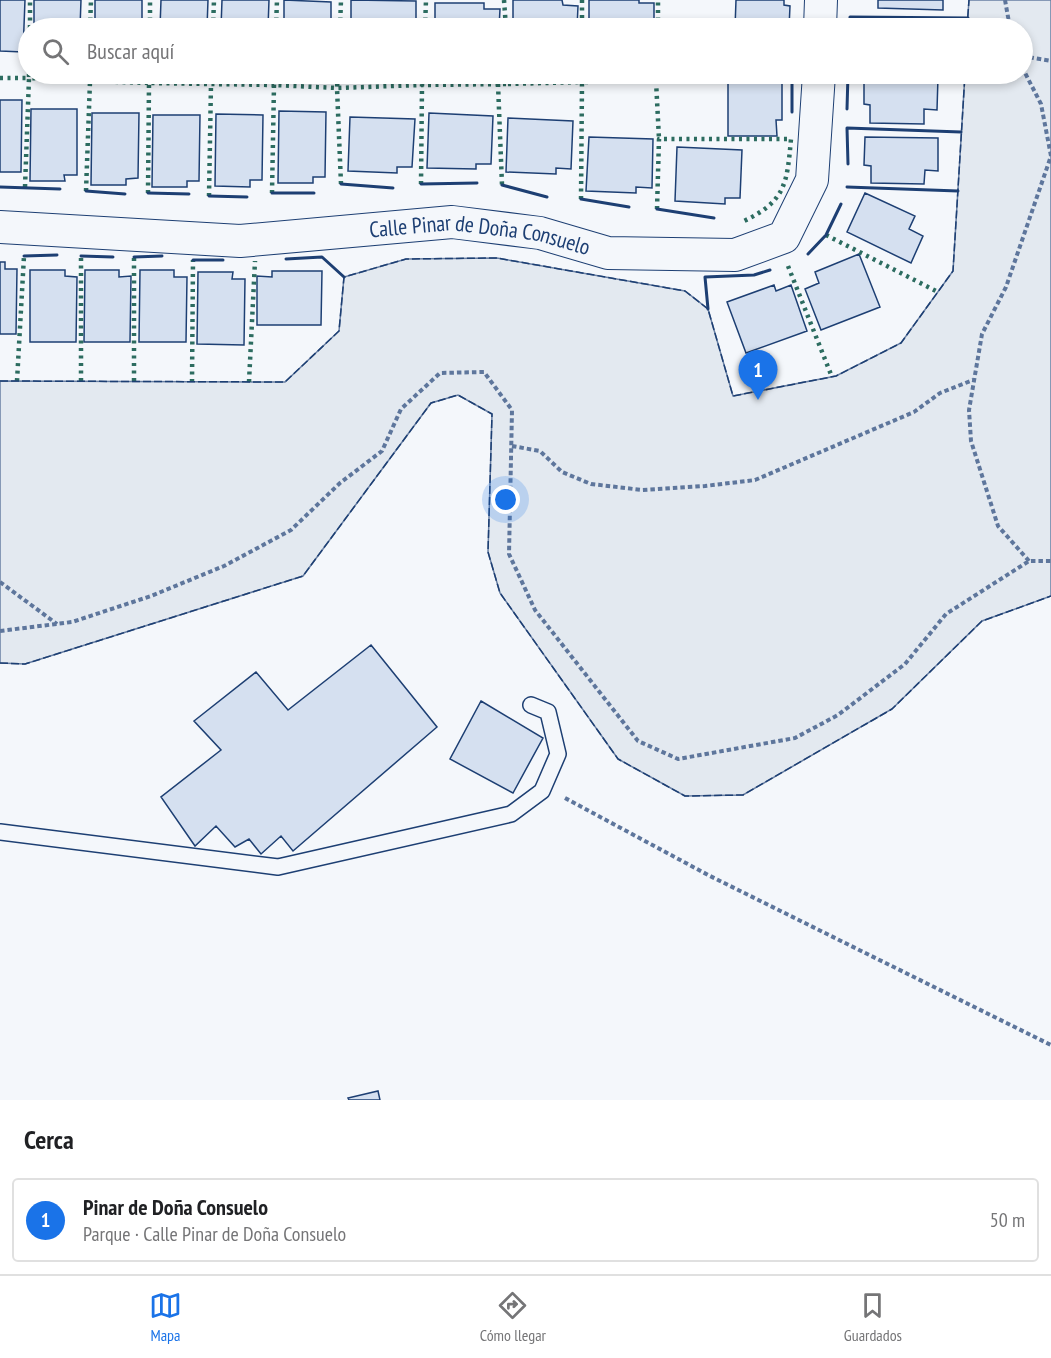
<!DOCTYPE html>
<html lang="es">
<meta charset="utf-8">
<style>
:root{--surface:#fff;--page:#f6f6f6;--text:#202124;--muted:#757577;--line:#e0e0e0;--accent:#1a73e8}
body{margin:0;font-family:"PT Sans Narrow",sans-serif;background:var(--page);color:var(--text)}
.you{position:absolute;left:506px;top:500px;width:21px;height:21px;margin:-15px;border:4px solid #fff;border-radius:50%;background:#1a73e8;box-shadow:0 0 0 9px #1a73e833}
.badge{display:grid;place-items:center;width:39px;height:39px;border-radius:50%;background:var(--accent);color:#fff;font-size:20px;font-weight:700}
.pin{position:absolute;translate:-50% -50px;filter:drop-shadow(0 2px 3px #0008)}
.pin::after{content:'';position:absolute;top:32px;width:21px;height:18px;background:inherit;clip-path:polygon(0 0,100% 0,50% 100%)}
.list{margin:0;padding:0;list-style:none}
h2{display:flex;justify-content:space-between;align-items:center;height:78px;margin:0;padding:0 24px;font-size:26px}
h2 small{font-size:20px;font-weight:400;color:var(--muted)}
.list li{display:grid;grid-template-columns:39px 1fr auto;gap:18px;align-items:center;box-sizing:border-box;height:84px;margin:0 12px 12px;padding:0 12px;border:2px solid var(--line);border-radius:6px}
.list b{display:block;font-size:22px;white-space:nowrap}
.list p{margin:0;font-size:20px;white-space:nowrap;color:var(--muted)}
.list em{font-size:20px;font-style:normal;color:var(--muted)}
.icon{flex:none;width:33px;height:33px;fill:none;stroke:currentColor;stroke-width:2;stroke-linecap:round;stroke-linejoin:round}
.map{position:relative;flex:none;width:1051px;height:1100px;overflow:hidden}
.search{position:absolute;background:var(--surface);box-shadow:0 3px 9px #0003;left:18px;right:18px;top:18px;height:66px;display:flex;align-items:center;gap:15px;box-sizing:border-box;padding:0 21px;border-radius:33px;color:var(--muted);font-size:22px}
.sheet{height:174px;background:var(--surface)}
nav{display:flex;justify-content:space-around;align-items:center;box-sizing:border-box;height:84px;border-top:2px solid var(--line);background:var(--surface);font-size:16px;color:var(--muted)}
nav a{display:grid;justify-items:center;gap:3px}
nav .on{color:var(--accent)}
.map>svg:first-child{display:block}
</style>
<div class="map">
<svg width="1051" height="1100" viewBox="0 0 1051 1100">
<rect width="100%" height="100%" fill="#f4f7fb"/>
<path fill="#e3e9f0" stroke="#687fa3" stroke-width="1.5" d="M969 0H1051V596L982 621 892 709 743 795 685 796 618 759 500 593 488 552 492 414 458 395 431 403 303 576 25 664 0 663V381L285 382 339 331 344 277 406 259 497 258 685 291 708 309 733 396 836 376 901 343 953 271 965 74H1022V28H967Z"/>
<path fill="#d5e0f0" stroke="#1d3f73" stroke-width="1.5" d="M0 0H25L23 52 0 51Z
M34 0H81L80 28H34Z
M95 0H142V28H95Z
M161 0H208L207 28H160Z
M222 0H269L268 28H221Z
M284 0 331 2V28H284Z
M351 0 416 1V28H351Z
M513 0H562L563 5 578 6 577 28H513Z
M589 0H639V3H654V28H589Z
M736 0H784V5L790 6 789 28H735Z
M878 0H943V10L878 8Z
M435 3H484V9H500L499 28H435Z
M868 20 941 23V28H868Z
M728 74H782V120H776L777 136H728Z
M864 75 938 77 937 110 924 109V124L870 123V105L864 104Z
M0 100H22L21 172H0Z
M31 109H77V175H64L65 181H30Z
M279 111 326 112 325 177H313V183H278Z
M92 113H139L138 178 126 179V185H91Z
M429 113 493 116 491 164H476V169L427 168Z
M216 114 263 115 262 180H250V187L215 186Z
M153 115H200L199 181H187V187H152Z
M350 117 415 119 412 167H397V173L348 171Z
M508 118 573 121 571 169 556 168V174L506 172Z
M589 137 653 139 652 188 636 187V193L586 191Z
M865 137 938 138V171L925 170 924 184 871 183V166L864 165Z
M677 147 742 150 740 198H725V204L675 201Z
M865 193 915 216 909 229 923 236 911 263 847 232Z
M859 254 880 307 821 330 805 289 819 283 815 272Z
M0 262H5V269H17L16 334H0Z
M30 270H65V276L77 277 76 342H30Z
M85 270H119V277L131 276 130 342H84Z
M140 270H174V277H187L186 342H139Z
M272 271H322L321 325H257V276L272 277Z
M198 272H233L232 279H245L244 345 197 344Z
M774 285 776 291 791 285 807 331 746 353 727 302Z
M371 645 437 727 293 851 281 836 261 854 249 839 235 847 216 826 195 846 161 797 221 750 194 721 256 672 288 710Z
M481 701 543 738 513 793 450 759Z
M378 1091 380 1100H349L348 1098Z"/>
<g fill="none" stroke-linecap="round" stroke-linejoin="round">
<g stroke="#1d3f73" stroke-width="18">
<path id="lane" d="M0 832 278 867 511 814 542 791 558 754 548 712 531 705"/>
</g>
<g stroke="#1d3f73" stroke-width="34">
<g id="street">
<path d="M820 28 821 0"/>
<path id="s1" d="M0 227 240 241 452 222 540 233 608 253 735 255 784 237 812 180 819 74"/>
</g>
</g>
<path stroke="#5e769c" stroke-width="4" stroke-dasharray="4.5 3" stroke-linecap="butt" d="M1005 0 1010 28
M1022 56 1051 61
M1022 67 1041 104 1051 156
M512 446 540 451 562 472 591 484 642 490 705 486 755 480 914 412 940 393 973 380
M1029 561 998 526 971 441 969 410 982 334 1006 287 1051 156
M0 582 57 624
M0 631 72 622 151 596 224 566 291 530 340 483 382 451 401 409 440 373 484 372 512 410 509 554 535 610 638 741 678 759 795 738 838 715 905 664 946 614 1029 561H1051
M565 798 710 876 1051 1045"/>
<use href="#lane" stroke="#f4f7fb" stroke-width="15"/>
<use href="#street" stroke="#f4f7fb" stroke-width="32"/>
<path stroke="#2c6c60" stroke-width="4.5" stroke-dasharray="3 4.5" stroke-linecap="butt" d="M504 0 506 28
M582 0V28
M30 28V0
M90 28 91 0
M150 28V0
M213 28 214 0
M276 28 277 0
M340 28 341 0
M425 28 426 0
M658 28V0
M0 78H29V74
M656 81 659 139
M498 84 502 185
M508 84 582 82V74
M341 184 337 88 422 85 423 74
M421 184 422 85 508 84V74
M25 187 29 78 90 81V74
M86 191 90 81 149 83V74
M148 193 149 83 211 84 212 74
M272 193 274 85 337 88 338 74
M209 196 211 84 274 85 275 74
M581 199 582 82 656 81V74
M657 209 659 139H791C787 183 786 201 744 221
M826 235 938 292
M788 266 832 377
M17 381 24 256
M81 381V256
M134 381V257
M192 382 193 260
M249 382 255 261"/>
<path stroke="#1d3f73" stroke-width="1.5" stroke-dasharray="8 3" stroke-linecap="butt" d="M967 28 969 0
M0 381 285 382 339 331 344 277 406 259 497 258 685 291 708 309 733 396 836 376 901 343 953 271 965 74
M0 663 25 664 303 576 431 403 458 395 492 414 488 552 500 593 618 759 685 796 743 795 892 709 982 621 1051 596"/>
<path stroke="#1d3f73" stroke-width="3" d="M795 28V23
M850 28V17L968 18
M913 74 965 76
M847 109 848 74
M792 112V74
M848 164 847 128 961 132
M341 184 393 188
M421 184 477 183
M502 185 547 197
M0 187 60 189
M847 187 958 191
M86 191 125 194
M148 193 189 194
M272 193H314
M209 196 247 197
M581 199 629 207
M657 209 714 218
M808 254 826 235 841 204
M24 256 57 255
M81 256 113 257
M134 257 162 256
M286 259 322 257 344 277
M193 260H223
M708 309 705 277 754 275 770 270"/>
</g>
<g text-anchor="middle" stroke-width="4.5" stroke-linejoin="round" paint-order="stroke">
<g font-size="22" fill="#1d3f73" stroke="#f4f7fb">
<text dy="8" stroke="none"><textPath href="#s1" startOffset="482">Calle Pinar de Doña Consuelo</textPath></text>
</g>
</g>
</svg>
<div class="you"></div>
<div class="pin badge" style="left:758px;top:400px">1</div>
<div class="search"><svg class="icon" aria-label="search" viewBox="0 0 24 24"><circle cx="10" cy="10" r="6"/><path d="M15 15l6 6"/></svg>Buscar aquí</div>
</div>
<section class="sheet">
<h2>Cerca<small></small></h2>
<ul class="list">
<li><span class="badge">1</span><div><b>Pinar de Doña Consuelo</b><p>Parque · Calle Pinar de Doña Consuelo</p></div><em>50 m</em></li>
</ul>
</section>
<nav>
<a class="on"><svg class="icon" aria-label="map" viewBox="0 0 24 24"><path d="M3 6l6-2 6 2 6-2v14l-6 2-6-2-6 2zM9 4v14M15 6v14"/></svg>Mapa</a>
<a><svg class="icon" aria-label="directions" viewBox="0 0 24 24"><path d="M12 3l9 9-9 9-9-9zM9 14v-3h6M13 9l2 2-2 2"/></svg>Cómo llegar</a>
<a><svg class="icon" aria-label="saved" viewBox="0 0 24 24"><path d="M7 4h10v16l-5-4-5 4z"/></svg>Guardados</a>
</nav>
